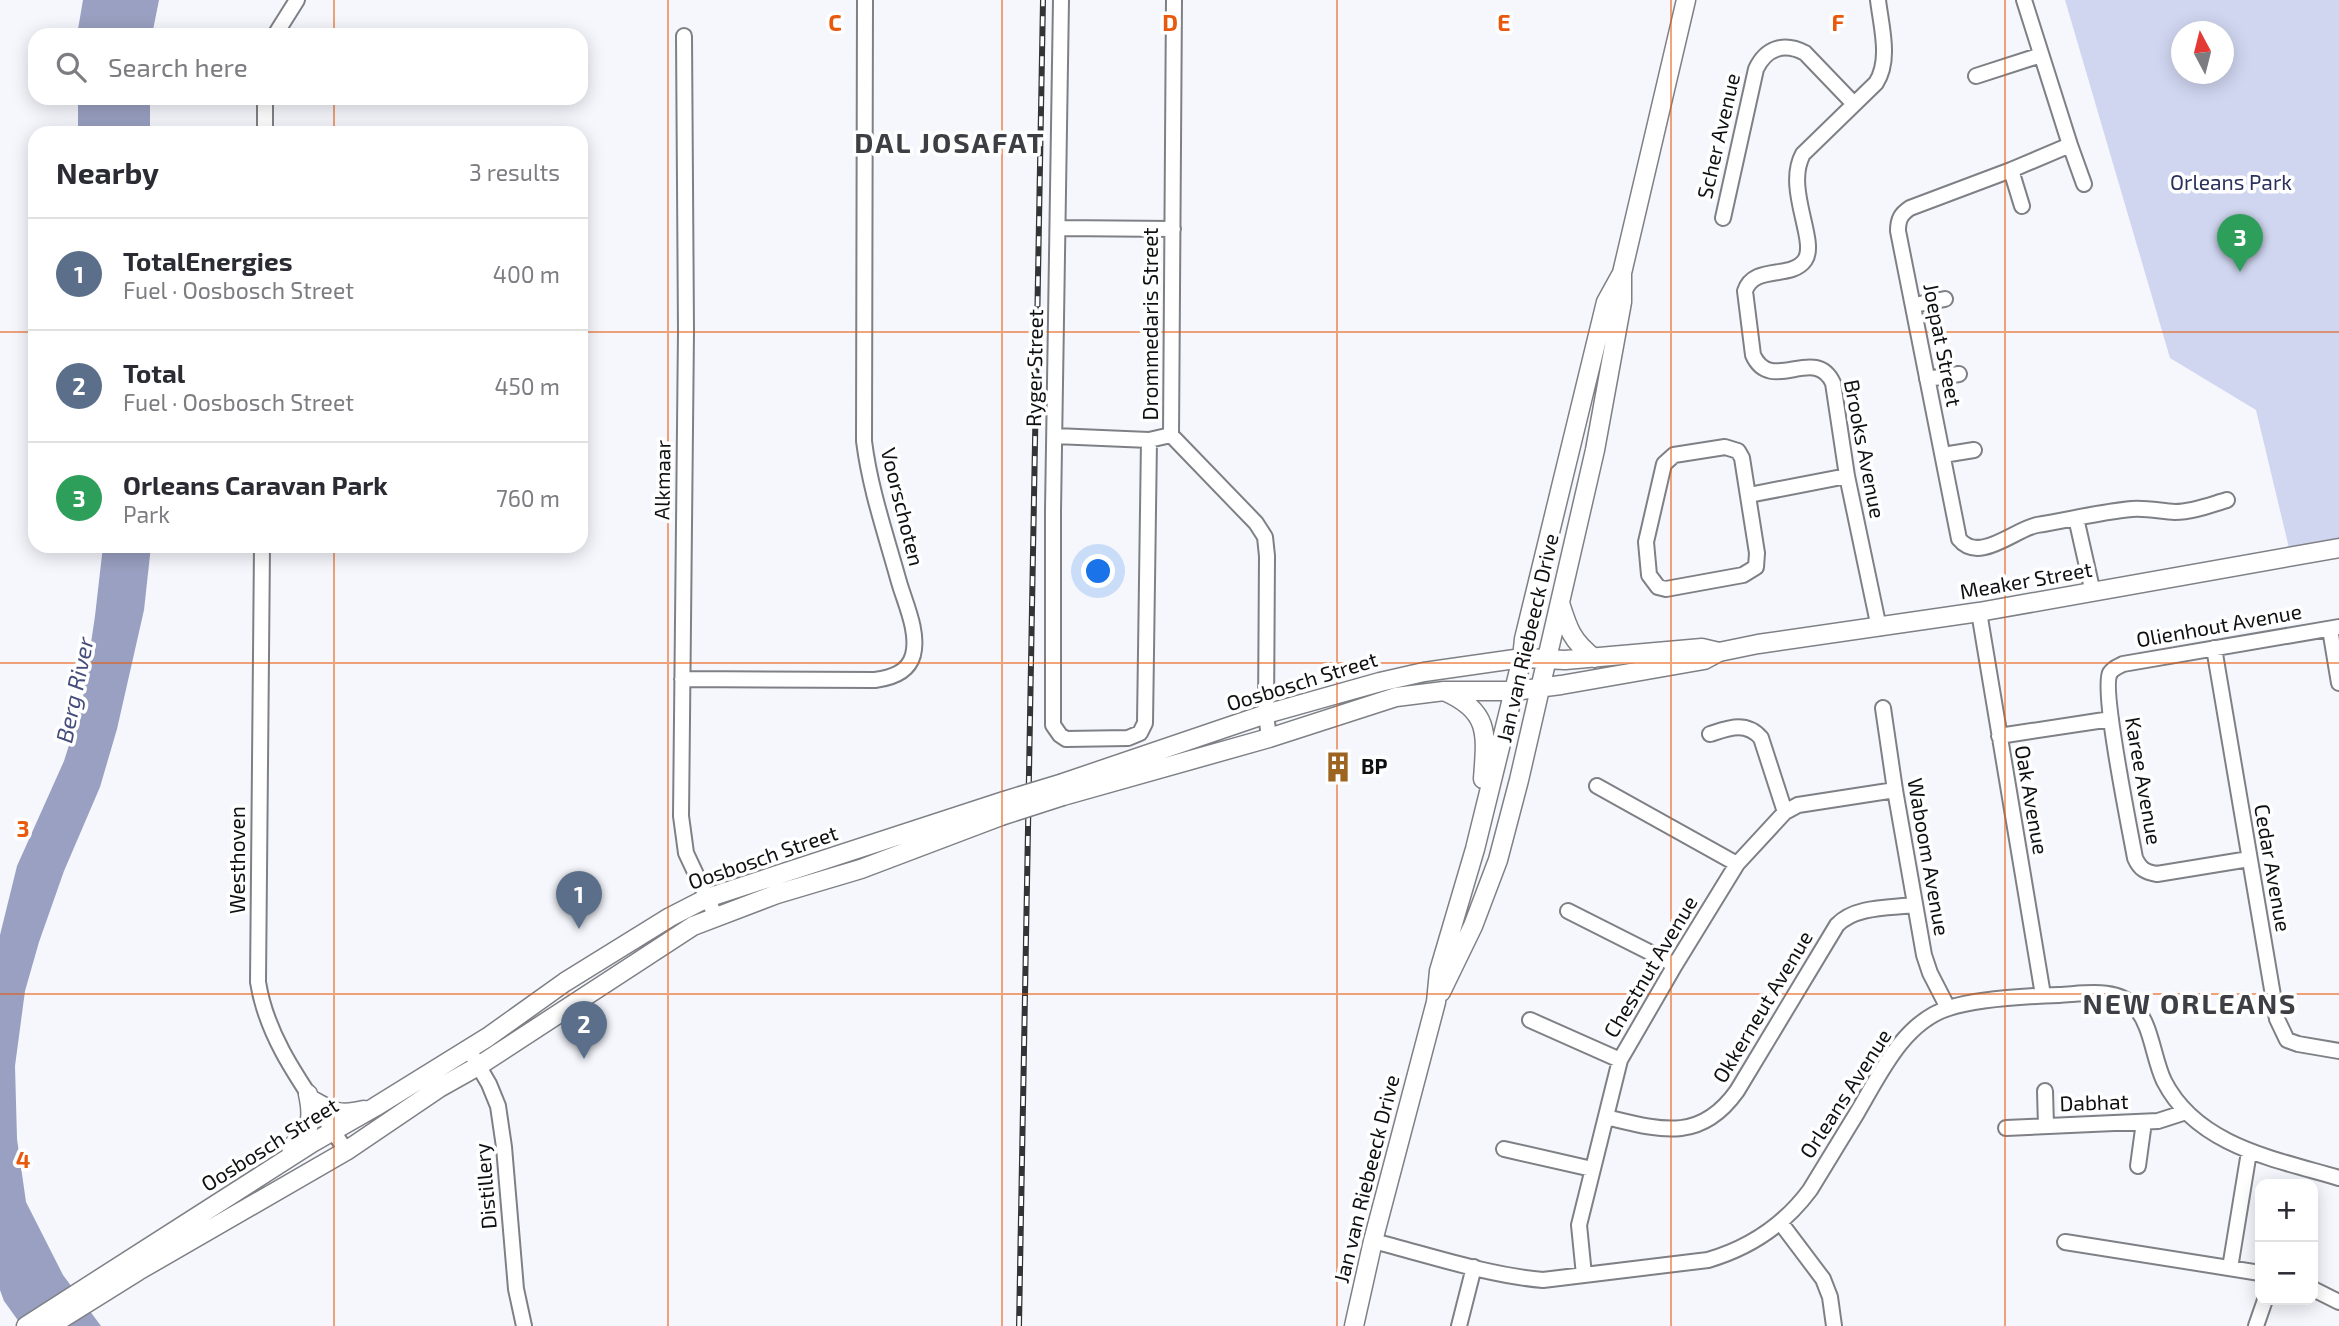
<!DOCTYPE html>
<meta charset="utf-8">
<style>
:root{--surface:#fff;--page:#f7f7f7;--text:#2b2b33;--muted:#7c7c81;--line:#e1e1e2;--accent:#db2777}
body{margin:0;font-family:"Exo 2",sans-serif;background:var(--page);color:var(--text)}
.controls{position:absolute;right:21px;bottom:21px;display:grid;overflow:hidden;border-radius:14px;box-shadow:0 4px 18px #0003}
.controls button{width:63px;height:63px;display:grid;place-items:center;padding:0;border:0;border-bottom:2px solid var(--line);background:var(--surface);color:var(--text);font:35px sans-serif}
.compass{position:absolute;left:2171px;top:21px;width:63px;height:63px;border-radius:50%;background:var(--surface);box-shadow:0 4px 18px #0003;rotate:353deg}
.you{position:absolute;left:1099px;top:572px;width:24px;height:24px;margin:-18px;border:5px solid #fff;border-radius:50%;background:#1a73e8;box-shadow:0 0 0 10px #1a73e833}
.badge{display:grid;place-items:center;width:46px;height:46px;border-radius:50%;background:var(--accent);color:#fff;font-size:23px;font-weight:700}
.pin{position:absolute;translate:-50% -58px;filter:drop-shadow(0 2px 4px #0008)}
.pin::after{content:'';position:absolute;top:37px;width:24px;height:21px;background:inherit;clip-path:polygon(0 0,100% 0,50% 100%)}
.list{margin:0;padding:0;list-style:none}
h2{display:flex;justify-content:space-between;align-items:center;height:91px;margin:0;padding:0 28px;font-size:30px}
h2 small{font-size:23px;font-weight:400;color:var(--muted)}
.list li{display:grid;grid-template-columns:46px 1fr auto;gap:21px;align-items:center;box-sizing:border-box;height:112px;padding:0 28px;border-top:2px solid var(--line)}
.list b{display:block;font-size:26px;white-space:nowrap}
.list p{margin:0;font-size:23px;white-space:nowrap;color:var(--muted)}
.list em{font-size:23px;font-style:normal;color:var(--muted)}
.icon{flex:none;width:38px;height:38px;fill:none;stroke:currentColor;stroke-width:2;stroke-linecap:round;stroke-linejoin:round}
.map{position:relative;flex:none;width:2339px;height:1326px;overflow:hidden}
.search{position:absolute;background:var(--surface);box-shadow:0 4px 18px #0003;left:28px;top:28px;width:560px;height:77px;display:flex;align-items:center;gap:18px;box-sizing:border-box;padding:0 24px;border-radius:21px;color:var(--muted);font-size:26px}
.panel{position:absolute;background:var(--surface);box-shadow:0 4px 18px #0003;left:28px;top:126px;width:560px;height:427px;border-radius:21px}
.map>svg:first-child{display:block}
</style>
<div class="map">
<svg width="2339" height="1326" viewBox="0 0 2339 1326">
<rect width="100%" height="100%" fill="#f5f7fd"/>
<path fill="#d0d6f0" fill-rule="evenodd" d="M2065 0H2339V539L2289 548 2256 410 2170 358ZM2182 32H2224V74H2182Z"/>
<path fill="#99a0c1" d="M83 0H159L152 35H77Z
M78 98H150V133H78Z
M103 546H151L144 610 117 729 100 787 64 871 39 942 25 991 15 1066 17 1139 26 1202 63 1275 101 1326H22L4 1301 0 1290V935L17 866 64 761 82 704 95 616Z"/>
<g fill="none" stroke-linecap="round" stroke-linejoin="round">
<g stroke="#7e8085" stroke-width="18">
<path id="minor" d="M1061 0 1053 511V725L1060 735 1066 739 1128 738 1140 733 1145 723 1149 440
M1174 0 1171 435 1256 523 1265 537 1267 556 1266 714 1269 738
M1878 0C1881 26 1891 60 1876 83L1803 154C1784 188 1818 241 1805 260 1791 280 1754 264 1745 291L1753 355C1771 395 1815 344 1833 383L1847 476 1879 628
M2024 0 2070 145 2011 170 1910 208C1901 214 1898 219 1898 231L1959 539C1979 564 2015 529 2037 525 2068 520 2100 512 2132 509 2147 508 2160 511 2175 512 2193 512 2210 505 2227 500
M275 35 297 0
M684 36 686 331 681 816 686 853 716 917
M1976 76 2041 55
M265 133V98
M2070 145 2084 184
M2011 170 2022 206
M1723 218 1756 69C1766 48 1784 42 1805 53L1854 104
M1059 228 1173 229
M1914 305 1945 299
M1927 379 1959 374
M1055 436 1149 440 1171 435
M1725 447 1738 451 1742 458 1757 553 1756 567 1743 575 1666 589 1658 587 1649 575 1646 542 1664 464 1674 455Z
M1943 455 1974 450
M1749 495 1847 476
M2076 518 2093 593
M262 546 258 982C268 1046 313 1098 346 1151
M1979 612 2043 995
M2330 629 2339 683
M2214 648 2277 1019 2287 1040 2298 1044 2339 1051
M682 679 875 680C891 678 908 673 913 655 919 632 905 603 899 582 886 535 870 489 864 441L865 0
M1883 708 1895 790 1924 955 1930 973 1948 1008
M1710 734C1729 728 1746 721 1761 738L1785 812
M1999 736 2111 719
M1597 786 1737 864
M2249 859 2157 874C2145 872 2140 869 2135 858 2130 830 2101 689 2110 673 2113 668 2119 666 2123 664L2339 627
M1568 911 1675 965
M1530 1020 1620 1060
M468 1048 489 1084 498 1106 504 1147 516 1289 524 1326
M2045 1091 2046 1126
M1606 1117C1660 1130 1700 1143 1737 1091L1837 925C1855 906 1889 908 1914 905
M2006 1128 2158 1121 2186 1112
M1504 1149 1592 1169
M2138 1166 2144 1122
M1780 1222 1823 1279 1830 1297 1834 1326
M1373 1241C1429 1255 1486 1275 1543 1280L1708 1260C1749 1248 1784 1225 1810 1190 1825 1165 1841 1139 1857 1113 1879 1076 1903 1022 1949 1008 1977 999 2029 996 2059 995 2083 994 2117 987 2135 1007 2152 1026 2153 1058 2164 1081 2197 1146 2275 1159 2339 1178
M2065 1242 2260 1273
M2230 1268 2249 1152
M1584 1275 1579 1225 1620 1060 1675 965 1737 864 1785 812 1798 805 1895 790
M2313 1289 2339 1302
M1459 1326 1474 1267
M2256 1326 2265 1300"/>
</g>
<g stroke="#7e8085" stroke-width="21">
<path id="major" d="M1560 603C1568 629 1572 641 1594 658
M1446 692C1491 712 1486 736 1483 779
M1063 783 1266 714 1380 682 1424 672 1522 658 1565 660 1702 648 1719 652
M1063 796 1269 738 1396 697 1444 691H1514L1561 685 1704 660 1719 652 1758 644 1979 612 2339 548
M1441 992 1473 926 1498 860 1519 780 1595 450 1622 302V273L1686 0
M312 1100C333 1112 339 1116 364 1110
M291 1147C312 1133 313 1117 308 1094
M26 1326 312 1143 375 1107 488 1037 565 982 670 917 707 898 1004 801
M50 1326 138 1271 346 1151 439 1088 480 1065 693 926 777 894 861 869 1001 816
M1354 1326 1373 1241 1436 1002 1439 971 1475 849 1522 658 1524 639 1606 302 1622 273"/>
</g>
<use href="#minor" stroke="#fff" stroke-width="14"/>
<use href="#major" stroke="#fff" stroke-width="18"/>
<g stroke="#333436" stroke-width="6">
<path id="rail" d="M1019 1326 1043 0"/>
</g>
<use href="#rail" stroke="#fff" stroke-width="3.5" stroke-dasharray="10" stroke-linecap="butt"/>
<g stroke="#7e8085" stroke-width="21" stroke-linecap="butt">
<path id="major-bridge" d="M1004 801 1063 783
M1001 816 1063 796"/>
</g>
<use href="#major-bridge" stroke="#fff" stroke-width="18"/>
</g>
<path fill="none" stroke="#e8590c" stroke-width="2" stroke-opacity="0.55" d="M334 0V35M668 0V1326M1002 0V1326M1337 0V1326M1671 0V1326M2005 0V1326M334 98V133M0 332H35M581 332H2339M334 546V1326M0 663H2339M0 994H2339"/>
<defs>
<g id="building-bare" transform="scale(2.415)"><path d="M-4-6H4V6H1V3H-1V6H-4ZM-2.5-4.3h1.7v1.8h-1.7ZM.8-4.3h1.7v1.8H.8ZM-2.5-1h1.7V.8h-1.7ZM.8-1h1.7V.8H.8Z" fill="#9c6321" stroke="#fff" stroke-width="2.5" paint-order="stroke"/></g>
</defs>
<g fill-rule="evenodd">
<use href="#building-bare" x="1338" y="767"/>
</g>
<g text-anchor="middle" stroke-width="7" stroke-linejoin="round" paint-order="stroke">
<g font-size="21" fill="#0f1012" stroke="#fff">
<text transform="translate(1719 136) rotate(-77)" y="7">Scher Avenue</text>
<text transform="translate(1151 324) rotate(-90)" y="7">Drommedaris Street</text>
<text transform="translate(1942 345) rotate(79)" y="7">Joepat Street</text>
<text transform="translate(1035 368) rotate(-89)" y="7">Ryger Street</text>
<text transform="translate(1864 449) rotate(79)" y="7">Brooks Avenue</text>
<text transform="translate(663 480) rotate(-89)" y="7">Alkmaar</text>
<text transform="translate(902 507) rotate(76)" y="7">Voorschoten</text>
<text transform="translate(2026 581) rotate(-10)" y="7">Meaker Street</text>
<text transform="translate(2219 626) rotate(-10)" y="7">Olienhout Avenue</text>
<text transform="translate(1528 638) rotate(-77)" y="7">Jan van Riebeeck Drive</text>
<text transform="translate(1302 682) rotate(-17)" y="7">Oosbosch Street</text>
<text transform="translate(2143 781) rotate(80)" y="7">Karee Avenue</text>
<text transform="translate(2031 800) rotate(80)" y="7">Oak Avenue</text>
<text transform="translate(1928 857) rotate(80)" y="7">Waboom Avenue</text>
<text transform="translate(763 858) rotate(-19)" y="7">Oosbosch Street</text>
<text transform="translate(238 860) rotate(-90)" y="7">Westhoven</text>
<text transform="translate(2272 868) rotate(80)" y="7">Cedar Avenue</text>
<text transform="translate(1651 967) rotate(-59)" y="7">Chestnut Avenue</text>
<text transform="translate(1763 1007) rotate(-59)" y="7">Okkerneut Avenue</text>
<text transform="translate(1846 1094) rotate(-57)" y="7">Orleans Avenue</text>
<text transform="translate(2094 1103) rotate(-2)" y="7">Dabhat</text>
<text transform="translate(270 1145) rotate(-32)" y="7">Oosbosch Street</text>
<text transform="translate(1367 1179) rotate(-76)" y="7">Jan van Riebeeck Drive</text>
<text transform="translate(486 1186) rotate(-95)" y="7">Distillery</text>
</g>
<g font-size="21" fill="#2b315d" stroke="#fff">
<text x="2231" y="190">Orleans Park</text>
</g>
<g font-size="21" font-weight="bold" fill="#0f1012" stroke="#fff" text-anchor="start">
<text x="1361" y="774">BP</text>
</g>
<g font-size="23" font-style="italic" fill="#454d7c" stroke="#fff">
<text transform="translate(75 690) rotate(-78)" y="8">Berg River</text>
</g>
<g font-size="28" font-weight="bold" letter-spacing="2" fill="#3e3f44" stroke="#fff">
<text x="950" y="153">DAL JOSAFAT</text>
<text x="2190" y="1014">NEW ORLEANS</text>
</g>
</g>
<g font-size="23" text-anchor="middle" font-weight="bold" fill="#e8590c" stroke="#fff" stroke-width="7" stroke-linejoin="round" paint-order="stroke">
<text x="835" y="31">C</text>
<text x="1170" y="31">D</text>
<text x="1504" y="31">E</text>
<text x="1838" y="31">F</text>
<text x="23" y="837">3</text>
<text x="23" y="1168">4</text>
</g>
</svg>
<div class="controls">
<button>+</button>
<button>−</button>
</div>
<svg class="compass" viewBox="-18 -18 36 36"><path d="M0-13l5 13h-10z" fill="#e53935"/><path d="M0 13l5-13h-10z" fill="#7c7c81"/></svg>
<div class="you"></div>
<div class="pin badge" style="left:579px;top:929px;background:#5c6f8a">1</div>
<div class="pin badge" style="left:584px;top:1059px;background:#5c6f8a">2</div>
<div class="pin badge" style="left:2240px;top:272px;background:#2e9e5b">3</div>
<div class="search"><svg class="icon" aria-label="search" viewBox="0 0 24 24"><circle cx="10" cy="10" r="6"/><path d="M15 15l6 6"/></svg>Search here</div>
<section class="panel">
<h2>Nearby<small>3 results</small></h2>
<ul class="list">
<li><span class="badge" style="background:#5c6f8a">1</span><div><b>TotalEnergies</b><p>Fuel · Oosbosch Street</p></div><em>400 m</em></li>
<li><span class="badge" style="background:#5c6f8a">2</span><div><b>Total</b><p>Fuel · Oosbosch Street</p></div><em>450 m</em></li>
<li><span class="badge" style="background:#2e9e5b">3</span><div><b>Orleans Caravan Park</b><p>Park</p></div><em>760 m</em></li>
</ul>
</section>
</div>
